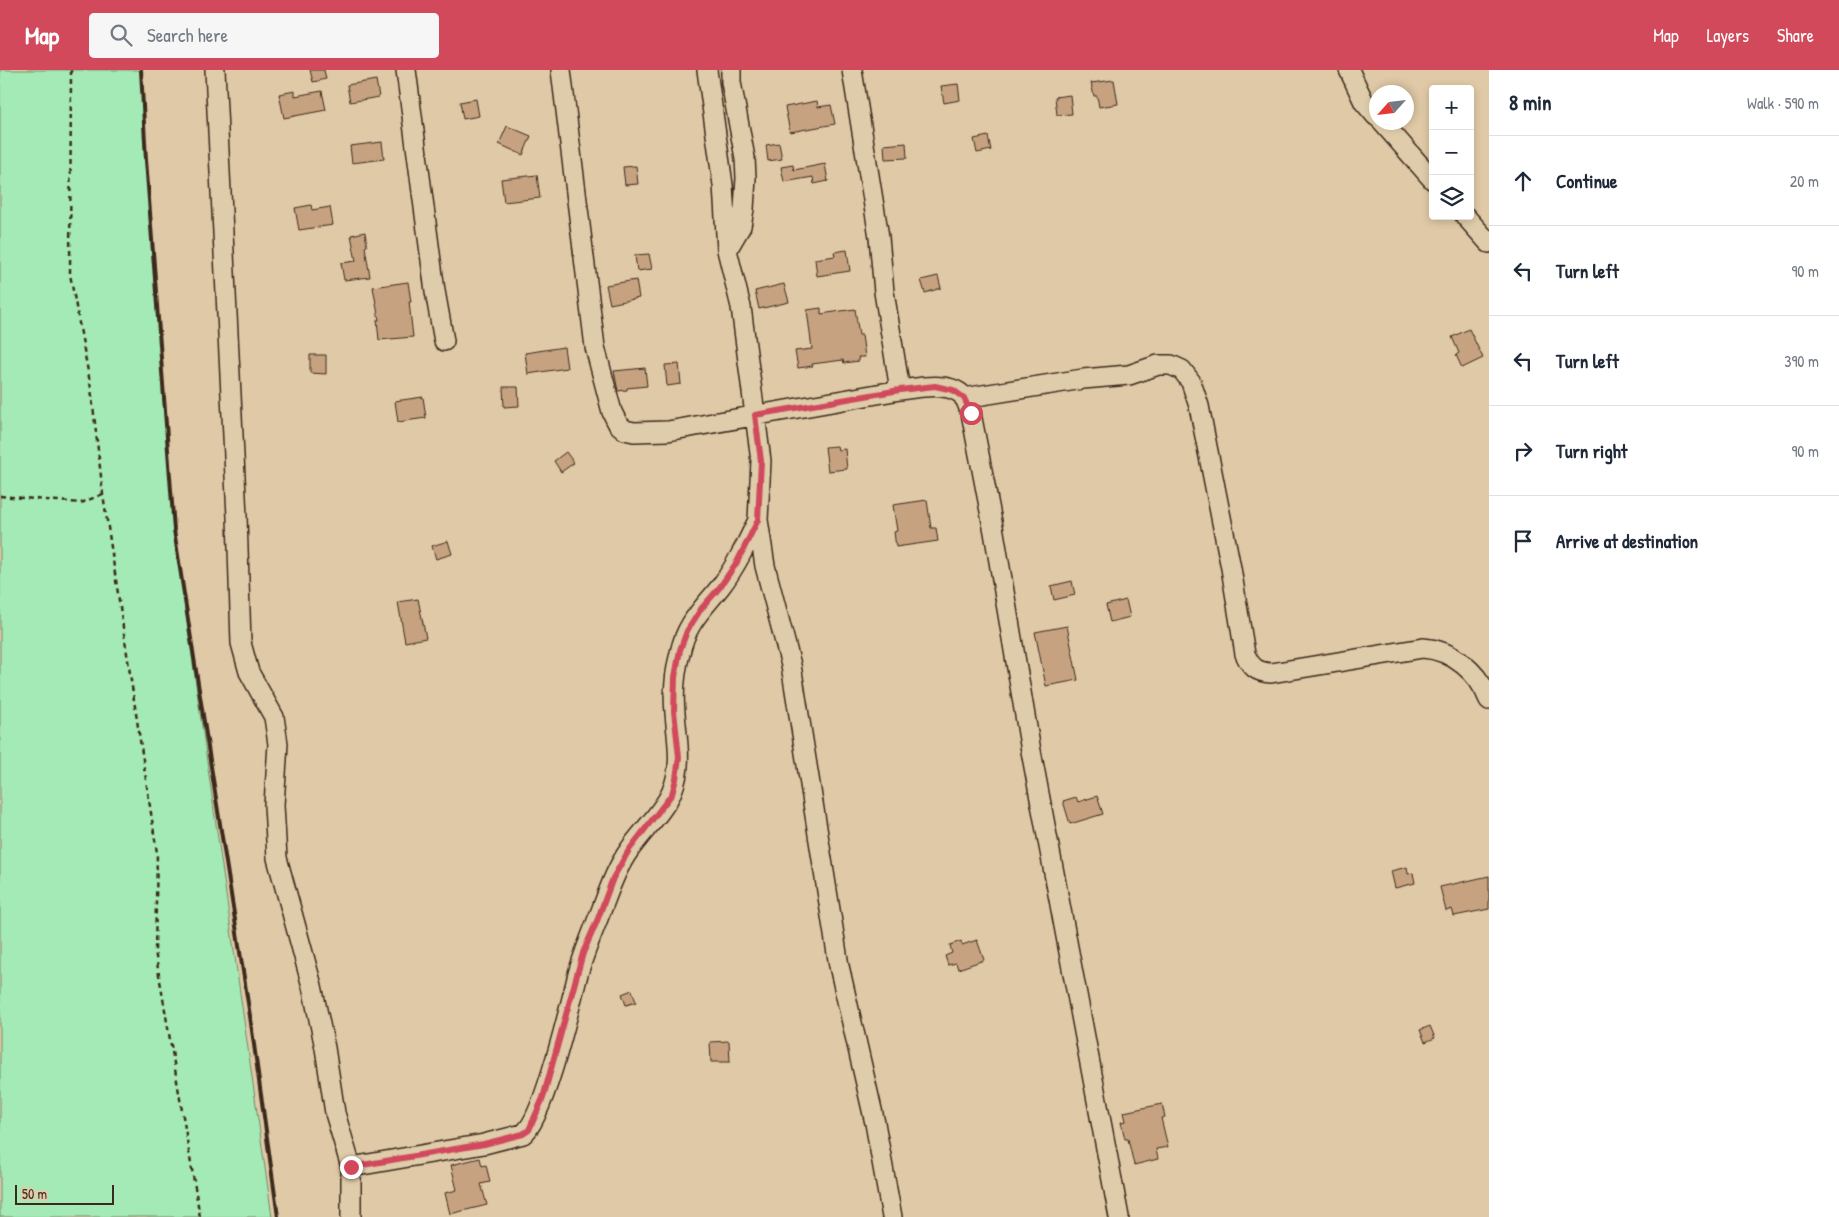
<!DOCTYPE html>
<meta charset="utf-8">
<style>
:root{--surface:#fff;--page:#f6f6f7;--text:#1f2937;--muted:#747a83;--line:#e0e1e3;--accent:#d1495b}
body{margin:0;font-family:"Patrick Hand",sans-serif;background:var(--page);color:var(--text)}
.controls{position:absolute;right:15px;top:15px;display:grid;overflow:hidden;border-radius:5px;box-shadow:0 2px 8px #0003}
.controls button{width:45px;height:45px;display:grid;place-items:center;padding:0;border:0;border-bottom:1px solid var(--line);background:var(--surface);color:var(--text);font:25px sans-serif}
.compass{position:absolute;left:1369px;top:15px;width:45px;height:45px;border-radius:50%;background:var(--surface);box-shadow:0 2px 8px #0003;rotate:243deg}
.scale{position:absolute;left:15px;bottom:12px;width:99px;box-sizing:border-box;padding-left:5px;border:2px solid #3b2a1e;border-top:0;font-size:14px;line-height:18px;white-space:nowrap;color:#3b2a1e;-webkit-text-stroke:4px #dfccaa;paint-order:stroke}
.stop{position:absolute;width:15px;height:15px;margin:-11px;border:4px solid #d1495b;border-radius:50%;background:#fff}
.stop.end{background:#d1495b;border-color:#fff;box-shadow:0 1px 5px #0008}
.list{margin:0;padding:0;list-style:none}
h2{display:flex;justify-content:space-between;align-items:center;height:65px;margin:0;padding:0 20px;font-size:21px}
h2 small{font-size:16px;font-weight:400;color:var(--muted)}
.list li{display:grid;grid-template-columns:32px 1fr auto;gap:15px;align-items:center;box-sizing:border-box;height:90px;padding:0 20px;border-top:1px solid var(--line)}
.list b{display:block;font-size:19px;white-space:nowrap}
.list em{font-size:16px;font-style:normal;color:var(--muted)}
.icon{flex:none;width:28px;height:28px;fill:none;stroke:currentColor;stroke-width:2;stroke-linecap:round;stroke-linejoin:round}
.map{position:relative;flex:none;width:1489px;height:1147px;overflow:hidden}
header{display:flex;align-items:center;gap:30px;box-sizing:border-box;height:70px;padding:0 25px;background:var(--accent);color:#fff}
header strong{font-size:24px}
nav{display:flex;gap:28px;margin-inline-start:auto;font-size:18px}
.search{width:350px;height:45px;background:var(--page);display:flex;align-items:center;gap:12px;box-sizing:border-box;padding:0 18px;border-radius:5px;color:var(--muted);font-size:19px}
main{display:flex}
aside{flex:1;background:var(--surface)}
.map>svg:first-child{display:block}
</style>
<header>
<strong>Map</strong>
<div class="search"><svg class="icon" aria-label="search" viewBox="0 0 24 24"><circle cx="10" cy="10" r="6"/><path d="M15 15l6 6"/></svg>Search here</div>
<nav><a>Map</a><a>Layers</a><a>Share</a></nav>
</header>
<main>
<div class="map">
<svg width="1489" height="1147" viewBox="0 0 1489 1147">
<rect width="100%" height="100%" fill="#e0c9a6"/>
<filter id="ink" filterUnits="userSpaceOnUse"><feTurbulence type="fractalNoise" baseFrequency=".02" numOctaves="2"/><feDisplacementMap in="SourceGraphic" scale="10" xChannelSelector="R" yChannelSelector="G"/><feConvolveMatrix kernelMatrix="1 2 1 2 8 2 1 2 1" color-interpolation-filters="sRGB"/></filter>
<g filter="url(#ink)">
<path fill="#a4eab6" stroke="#708a6a" d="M0 0H141L146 90 174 460 272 1147H0Z"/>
<path fill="#c6a280" stroke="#3b2a1e" d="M310 0H324L326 9 313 12Z
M376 10 379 27 350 32 347 15Z
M1114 10 1118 34 1099 37 1097 26H1094L1091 13Z
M958 14 960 30 944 33 941 16Z
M295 21V26L322 21 326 40 284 48 279 24Z
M1070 25 1072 44 1057 45 1055 27Z
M476 29 479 46 463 49 460 32Z
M817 31 818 37 831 35 835 54 790 62 785 37Z
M507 56 531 66 523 85 499 74Z
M988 66 991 80 977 83 974 69Z
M382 72 384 89 352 93 350 76Z
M779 73 782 89 768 91 766 75Z
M906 73 907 88 885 89 884 75Z
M825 94 828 111 814 114 813 107 784 112 781 97 793 95 794 100Z
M636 96 638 114 625 115 623 97Z
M537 105 540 128 504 132 501 109Z
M311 135 312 140 330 137 333 155 299 160 295 138Z
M365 162 367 176 365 177 370 207 344 210 341 193 356 191 351 165Z
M847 180 850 201 817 206 815 189 835 186 834 182Z
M649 184 652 199 637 201 635 185Z
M938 206 941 218 925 223 921 210Z
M636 210 639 228 610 234 606 215Z
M408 212 411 232H409L413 267 379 270 377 250H379L373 217Z
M784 214 789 232 759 239 755 221Z
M821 238V244L855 239 859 265H862L865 287H858L859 291 844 293 843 290 812 294 813 296 798 298 795 281 812 279 807 240Z
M1469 259 1483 288 1462 298 1456 285 1459 283 1452 267Z
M564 277 567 298 528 304 525 283Z
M310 285H326V304L310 303Z
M679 294 681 314 667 316 665 295Z
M645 298 647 316 627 318V320L618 321 614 301Z
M503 317H518L519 336 504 337Z
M423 327 426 348 398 352 395 331Z
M837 376 838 380 845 379 847 399 828 401 825 377Z
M566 382 574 393 561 402 554 391Z
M927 430 931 458H936L938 471 896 477 894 462 897 461 893 435Z
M448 471 452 484 436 489 432 476Z
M1072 511 1075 525 1054 530 1051 516Z
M418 529 426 568 405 572 398 532Z
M1126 530 1130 547 1110 552 1106 535Z
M1067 556 1078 610 1046 616 1035 562Z
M1097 726 1103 744 1070 754 1063 731 1076 727 1078 732Z
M1407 797 1408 804 1413 803 1415 813 1395 818 1391 801Z
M1489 806V839L1454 846 1452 839 1446 841 1440 817Z
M977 870 984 890 958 899 956 893 948 895 945 886 952 883 950 875 961 871 962 875Z
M632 920 636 932 626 935 622 924Z
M1430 956 1435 968 1425 972 1420 960Z
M729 971 730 992H711L710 972Z
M1162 1034 1165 1047 1161 1048 1168 1077 1156 1079 1158 1089 1134 1095 1128 1069H1125L1121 1052 1126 1051 1124 1042Z
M480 1088 482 1096 486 1095 490 1112 481 1114 487 1135 450 1144 445 1123 457 1120 451 1095Z"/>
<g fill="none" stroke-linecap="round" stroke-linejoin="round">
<g stroke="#3b2a1e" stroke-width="22">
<path id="minor" d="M215 0 237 447 241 573 249 602 274 647 278 674 274 735 277 788 312 916 325 978 335 1043 351 1097V1147
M406 0 435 221 444 271
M561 0 595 277 612 342 618 354 625 360 634 362 668 361 900 320C918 318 952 310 965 328 967 333 969 339 971 343L994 462 1031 681 1119 1147
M707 0 723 115 727 180 741 237 761 391 758 450 765 496 791 595 839 896 875 1053 892 1147
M852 0 879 167 884 222 900 320
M1349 0 1364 32 1376 46
M1382 52 1433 110
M1465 146 1489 173
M727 180 741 156 744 139 746 108 745 88 731 12V0
M964 328 1083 309 1129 305 1158 295H1171L1182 300 1191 312 1199 336 1231 498 1245 584C1251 597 1256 602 1271 603L1423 578C1453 580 1479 603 1489 630
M351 1097 484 1074 523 1064C543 1051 571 932 578 904 583 886 590 869 597 851 607 827 614 801 630 779 641 763 666 738 672 721 683 695 677 670 675 643 673 622 675 602 680 583 686 553 703 539 721 516 736 496 747 473 758 450"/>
</g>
<path stroke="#3b2a1e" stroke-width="2.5" stroke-dasharray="5 4" stroke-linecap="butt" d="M71 0 70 204 91 318 103 424 157 783 155 881 200 1147
M0 426 81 433 103 424"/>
<use href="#minor" stroke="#dfccaa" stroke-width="19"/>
<path stroke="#3b2a1e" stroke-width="4" d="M141 0 146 90 174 460 250 946 278 1147"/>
</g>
</g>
<g fill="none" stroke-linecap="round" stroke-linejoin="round" filter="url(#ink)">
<path stroke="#d1495b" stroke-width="6" d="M351 1097 484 1074 523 1064 529 1060 543 1028 583 883 597 851 613 808 629 780 672 724 676 709 679 687 674 641 675 607 680 580 687 561 701 539 720 517 737 492 758 450 761 391 755 345 900 320 935 316 953 320 964 328 971 343"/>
</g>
</svg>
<div class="controls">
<button>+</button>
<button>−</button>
<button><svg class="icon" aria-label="layers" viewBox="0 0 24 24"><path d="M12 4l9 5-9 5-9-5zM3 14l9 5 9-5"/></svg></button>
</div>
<svg class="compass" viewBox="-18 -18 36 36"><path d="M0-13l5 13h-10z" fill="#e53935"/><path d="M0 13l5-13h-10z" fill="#747a83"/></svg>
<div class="scale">50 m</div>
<div class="stop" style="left:971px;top:343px"></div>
<div class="stop end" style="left:351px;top:1097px"></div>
</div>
<aside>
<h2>8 min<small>Walk · 590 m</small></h2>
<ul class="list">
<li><svg class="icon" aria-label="ahead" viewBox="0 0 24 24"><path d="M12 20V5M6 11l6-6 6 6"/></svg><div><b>Continue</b></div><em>20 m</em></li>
<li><svg class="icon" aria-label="left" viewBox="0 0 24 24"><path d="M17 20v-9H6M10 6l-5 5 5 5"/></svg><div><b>Turn left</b></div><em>90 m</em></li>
<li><svg class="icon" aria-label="left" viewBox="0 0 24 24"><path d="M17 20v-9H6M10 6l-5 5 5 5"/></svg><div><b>Turn left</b></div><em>390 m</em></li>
<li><svg class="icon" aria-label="right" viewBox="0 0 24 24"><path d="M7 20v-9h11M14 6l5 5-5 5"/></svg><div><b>Turn right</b></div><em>90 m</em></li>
<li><svg class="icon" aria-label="arrive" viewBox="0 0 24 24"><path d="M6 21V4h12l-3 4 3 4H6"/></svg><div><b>Arrive at destination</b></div></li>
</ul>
</aside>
</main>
